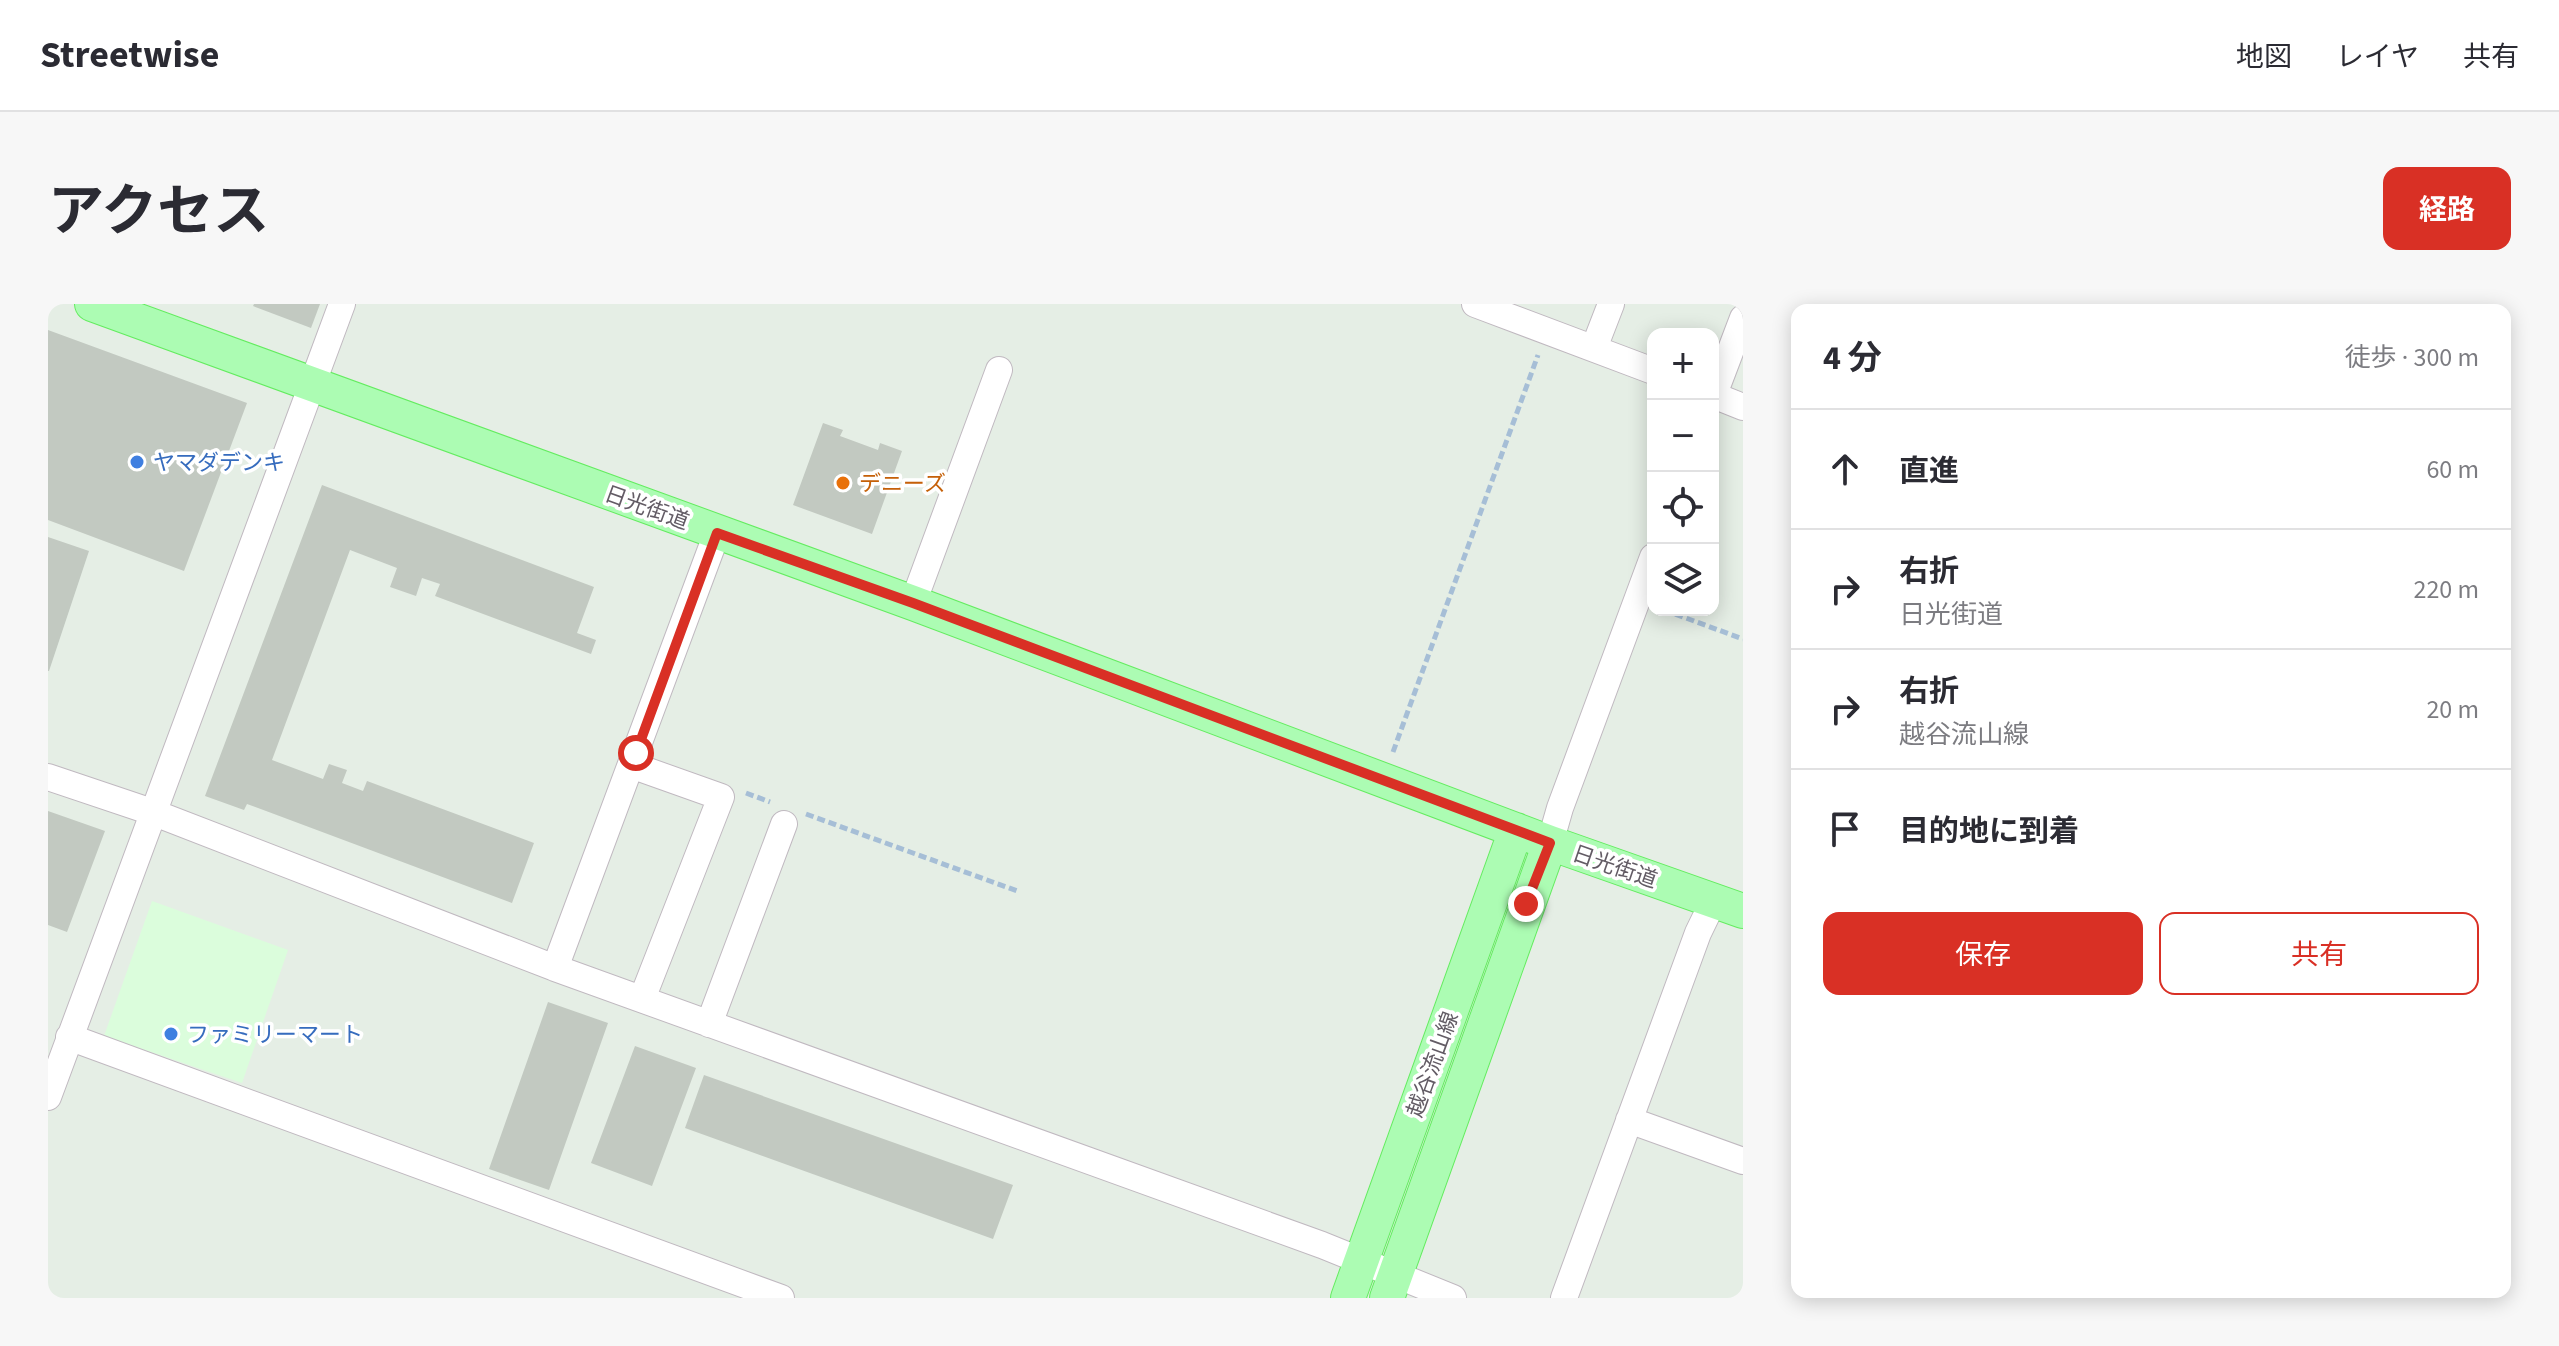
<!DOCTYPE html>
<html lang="ja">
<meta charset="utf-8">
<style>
:root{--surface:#fff;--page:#f7f7f7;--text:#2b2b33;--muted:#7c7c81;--line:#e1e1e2;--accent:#d93025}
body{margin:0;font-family:"Source Sans 3","Noto Sans JP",sans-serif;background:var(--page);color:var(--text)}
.controls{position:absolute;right:24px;top:24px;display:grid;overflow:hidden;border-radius:16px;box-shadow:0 4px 20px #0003}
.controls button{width:72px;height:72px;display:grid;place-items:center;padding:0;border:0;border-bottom:2px solid var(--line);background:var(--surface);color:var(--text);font:40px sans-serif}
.stop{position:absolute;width:24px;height:24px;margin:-18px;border:6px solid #d93025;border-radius:50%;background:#fff}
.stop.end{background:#d93025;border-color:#fff;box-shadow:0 2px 8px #0008}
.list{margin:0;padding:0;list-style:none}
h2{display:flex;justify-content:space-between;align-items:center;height:104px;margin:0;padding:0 32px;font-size:34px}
h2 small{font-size:26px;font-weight:400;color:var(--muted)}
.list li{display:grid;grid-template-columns:52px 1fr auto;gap:24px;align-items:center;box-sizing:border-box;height:120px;padding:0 32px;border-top:2px solid var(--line)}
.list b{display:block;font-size:30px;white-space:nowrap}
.list p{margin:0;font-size:26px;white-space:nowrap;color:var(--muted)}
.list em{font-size:26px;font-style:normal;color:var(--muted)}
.actions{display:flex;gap:16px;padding:24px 32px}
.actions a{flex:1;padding:18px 0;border:2px solid var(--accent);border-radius:16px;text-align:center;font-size:28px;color:var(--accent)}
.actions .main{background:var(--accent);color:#fff}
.icon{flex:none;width:44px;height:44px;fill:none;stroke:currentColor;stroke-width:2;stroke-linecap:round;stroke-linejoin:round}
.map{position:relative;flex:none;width:1695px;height:994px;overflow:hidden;border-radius:16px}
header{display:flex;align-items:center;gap:48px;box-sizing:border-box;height:112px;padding:0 40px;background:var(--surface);border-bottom:2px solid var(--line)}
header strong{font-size:38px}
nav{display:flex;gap:44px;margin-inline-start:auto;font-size:28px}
.intro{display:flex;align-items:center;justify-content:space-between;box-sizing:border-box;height:192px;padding:0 48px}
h1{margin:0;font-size:56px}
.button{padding:20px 36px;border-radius:16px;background:var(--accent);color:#fff;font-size:28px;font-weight:700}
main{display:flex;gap:48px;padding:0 48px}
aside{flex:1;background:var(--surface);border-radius:16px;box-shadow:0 4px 20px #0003}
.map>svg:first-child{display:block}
</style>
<header>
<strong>Streetwise</strong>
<nav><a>地図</a><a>レイヤ</a><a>共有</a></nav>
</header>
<div class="intro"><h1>アクセス</h1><a class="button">経路</a></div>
<main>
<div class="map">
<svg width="1695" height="994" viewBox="0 0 1695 994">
<rect width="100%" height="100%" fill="#e5eee5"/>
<path fill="#dbfddc" d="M104 597 240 646 194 779 56 732Z"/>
<path fill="#c2c9c1" d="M206 0H272L263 24 205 2Z
M0 26 199 99 136 267 0 216Z
M775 119 795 126 792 132 830 146 832 139 854 147 824 230 745 201Z
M274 181 546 283 529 329 548 336 543 350 387 292 392 280 374 274 368 292 342 283 349 264 302 246 224 456 275 475 281 460 299 466 294 479 315 487 319 477 486 539 464 599 199 500 196 506 157 492Z
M0 233 41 247 1 367H0Z
M0 507 57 527 19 628 0 621Z
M500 698 560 719 501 886 441 865Z
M587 742 648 764 604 882 543 859Z
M656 771 965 881 945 935 637 824Z"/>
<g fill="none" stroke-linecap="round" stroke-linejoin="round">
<g stroke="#c0b9c0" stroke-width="28">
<path id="minor" d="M1427 0 1605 67
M1546 44 1563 0
M1665 91 1695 103
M1665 93 1695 14
M865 299 951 66
M583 461 673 493 594 695
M0 473 104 508 507 664 1274 941 1405 994
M1502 539 1512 504 1605 253
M507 664 669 229
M661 720 736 520
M21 733 733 994
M0 793 294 0
M1581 816 1695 857
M1516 994 1650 629 1666 596"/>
</g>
<g stroke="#64ec60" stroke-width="36">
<path id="major" d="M44 0 865 299 1502 539 1695 607
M1300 994 1468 526
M1339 994 1502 539"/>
</g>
<path stroke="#a6bed6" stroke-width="5" stroke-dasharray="8 4" stroke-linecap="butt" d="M1616 306 1695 335
M1345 448 1490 51
M698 489 722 498
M758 510 972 588"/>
<use href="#minor" stroke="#fff" stroke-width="26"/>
<use href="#major" stroke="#acfcb3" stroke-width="34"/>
</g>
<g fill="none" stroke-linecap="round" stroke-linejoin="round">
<path stroke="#d93025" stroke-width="10" d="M588 449 669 229 865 299 1502 539 1478 600"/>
</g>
<g fill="#3f7fe0" stroke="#fff" stroke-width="3">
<circle cx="89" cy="158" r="8"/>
<circle cx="123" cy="730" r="8"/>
</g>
<circle fill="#e8710a" stroke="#fff" stroke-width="3" cx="795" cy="179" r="8"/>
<g text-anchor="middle" stroke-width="7" stroke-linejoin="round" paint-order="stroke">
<g font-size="22" fill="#366cbe" stroke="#fff" text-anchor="start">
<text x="105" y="166">ヤマダデンキ</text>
<text x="139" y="738">ファミリーマート</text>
</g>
<g font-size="22" fill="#c56008" stroke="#fff" text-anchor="start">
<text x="811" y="187">デニーズ</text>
</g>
<g font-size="22" fill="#635c65" stroke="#fff">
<text transform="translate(599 203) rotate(20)" y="8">日光街道</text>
<text transform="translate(1567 562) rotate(19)" y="8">日光街道</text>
<text transform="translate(1384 760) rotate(-70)" y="8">越谷流山線</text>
</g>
</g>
</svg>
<div class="controls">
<button>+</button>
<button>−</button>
<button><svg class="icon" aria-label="locate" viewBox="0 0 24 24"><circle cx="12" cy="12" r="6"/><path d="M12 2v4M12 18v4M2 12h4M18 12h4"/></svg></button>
<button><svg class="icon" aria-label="layers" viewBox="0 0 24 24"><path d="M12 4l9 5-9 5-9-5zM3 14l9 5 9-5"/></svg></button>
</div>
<div class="stop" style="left:588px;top:449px"></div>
<div class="stop end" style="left:1478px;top:600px"></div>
</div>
<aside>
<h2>4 分<small>徒歩 · 300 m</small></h2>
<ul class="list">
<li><svg class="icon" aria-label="ahead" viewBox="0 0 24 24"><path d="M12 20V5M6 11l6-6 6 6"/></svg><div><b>直進</b></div><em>60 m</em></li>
<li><svg class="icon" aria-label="right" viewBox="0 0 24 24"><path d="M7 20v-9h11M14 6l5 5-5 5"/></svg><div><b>右折</b><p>日光街道</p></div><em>220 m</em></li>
<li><svg class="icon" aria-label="right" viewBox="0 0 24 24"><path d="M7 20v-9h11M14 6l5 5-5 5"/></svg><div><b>右折</b><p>越谷流山線</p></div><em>20 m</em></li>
<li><svg class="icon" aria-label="arrive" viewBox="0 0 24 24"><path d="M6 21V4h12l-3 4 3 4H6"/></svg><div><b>目的地に到着</b></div></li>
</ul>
<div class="actions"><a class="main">保存</a><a>共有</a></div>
</aside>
</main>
